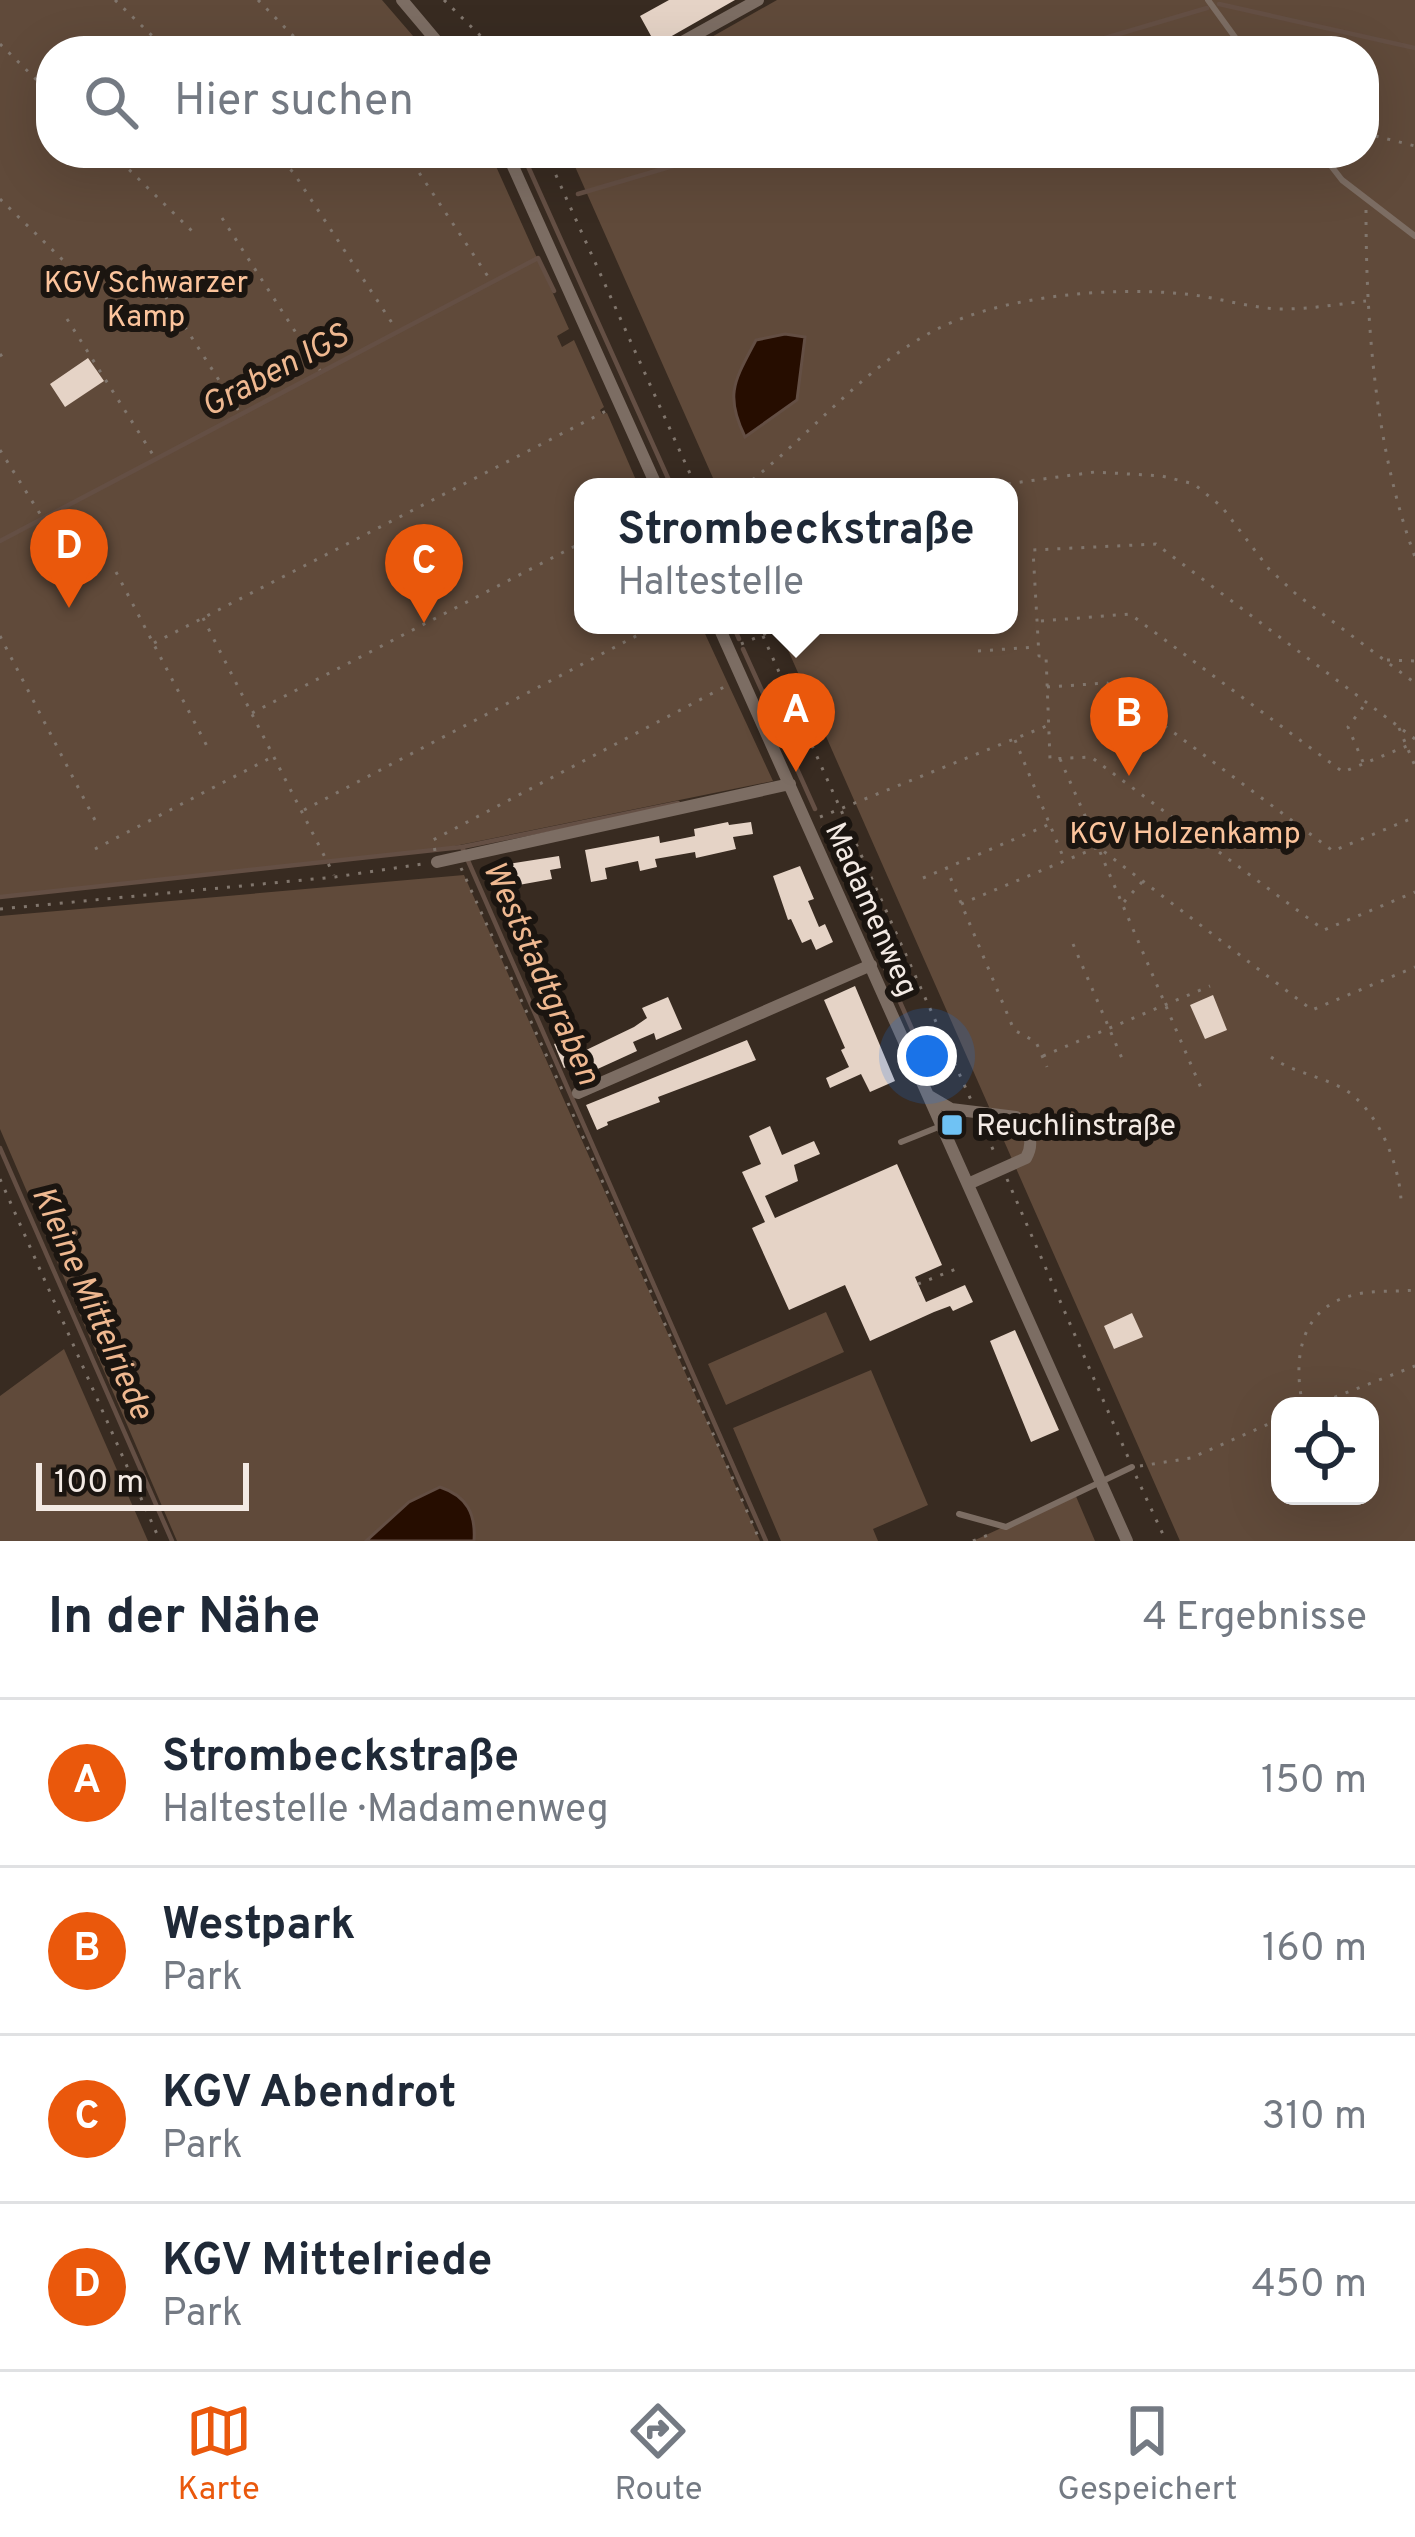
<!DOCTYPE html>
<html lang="de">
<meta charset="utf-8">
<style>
:root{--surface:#fff;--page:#f6f6f7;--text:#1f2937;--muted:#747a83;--line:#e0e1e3;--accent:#ea580c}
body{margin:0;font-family:Overpass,sans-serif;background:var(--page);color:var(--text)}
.controls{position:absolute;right:36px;bottom:36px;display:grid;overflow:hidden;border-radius:24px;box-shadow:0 12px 48px #0002}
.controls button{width:108px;height:108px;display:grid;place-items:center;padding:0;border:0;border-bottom:3px solid var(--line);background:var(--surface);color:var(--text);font:60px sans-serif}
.scale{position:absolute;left:36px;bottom:30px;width:213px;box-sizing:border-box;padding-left:12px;border:6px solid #f3eae4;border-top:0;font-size:33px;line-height:42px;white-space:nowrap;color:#f3eae4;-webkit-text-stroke:9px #1b1510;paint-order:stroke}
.you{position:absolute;left:927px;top:1056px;width:42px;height:42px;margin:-30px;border:9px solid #fff;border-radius:50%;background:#1a73e8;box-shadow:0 0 0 18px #1a73e833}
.badge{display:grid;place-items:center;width:78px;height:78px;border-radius:50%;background:var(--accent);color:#fff;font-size:39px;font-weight:700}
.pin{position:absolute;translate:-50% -99px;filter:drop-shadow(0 3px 6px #0008)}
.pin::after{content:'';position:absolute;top:63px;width:42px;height:36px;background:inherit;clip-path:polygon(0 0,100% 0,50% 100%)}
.popup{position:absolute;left:574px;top:478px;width:444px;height:156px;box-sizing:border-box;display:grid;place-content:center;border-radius:24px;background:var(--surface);filter:drop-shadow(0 3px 9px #0005);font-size:39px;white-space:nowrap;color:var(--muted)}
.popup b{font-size:45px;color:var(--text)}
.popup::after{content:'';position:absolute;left:50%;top:100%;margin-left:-24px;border:24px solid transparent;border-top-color:var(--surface)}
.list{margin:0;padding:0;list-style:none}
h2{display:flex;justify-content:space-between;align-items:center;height:156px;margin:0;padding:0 48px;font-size:51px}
h2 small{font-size:39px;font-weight:400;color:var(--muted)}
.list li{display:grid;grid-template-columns:78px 1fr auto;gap:36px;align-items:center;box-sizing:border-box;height:168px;padding:0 48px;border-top:3px solid var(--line)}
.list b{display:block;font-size:45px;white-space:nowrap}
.list p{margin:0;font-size:39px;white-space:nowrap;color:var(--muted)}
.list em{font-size:39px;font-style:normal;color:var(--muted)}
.icon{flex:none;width:66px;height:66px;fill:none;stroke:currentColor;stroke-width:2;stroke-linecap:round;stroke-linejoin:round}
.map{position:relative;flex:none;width:1415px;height:1541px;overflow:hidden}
.search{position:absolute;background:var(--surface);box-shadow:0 12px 48px #0002;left:36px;right:36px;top:36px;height:132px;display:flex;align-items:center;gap:30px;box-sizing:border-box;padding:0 42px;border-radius:48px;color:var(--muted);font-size:45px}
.sheet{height:828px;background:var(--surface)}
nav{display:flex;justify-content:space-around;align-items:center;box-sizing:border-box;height:168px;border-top:3px solid var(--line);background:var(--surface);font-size:33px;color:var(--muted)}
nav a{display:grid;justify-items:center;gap:6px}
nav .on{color:var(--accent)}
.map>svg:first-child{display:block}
</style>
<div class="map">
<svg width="1415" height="1541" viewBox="0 0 1415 1541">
<rect width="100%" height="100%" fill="#382b21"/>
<path fill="#604a3a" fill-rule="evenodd" d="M0 0H382L426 51H51V153H490L569 329 557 336 562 347 574 340 604 407 600 410 602 414 607 413 639 487H583V625H701L773 781 435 850 0 896Z
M777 0H1415V1541H1180L777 625H1009V487H717L569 153H1364V51H687ZM1280 1406H1370V1496H1280Z
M464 875 760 1541H177L0 1129V916Z
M826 1312 844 1352 726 1405 708 1364Z
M64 1349 148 1541H0V1396Z
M871 1370 928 1505 873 1529 878 1541H781L733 1428Z
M1075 1494 1095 1541H973Z"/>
<path fill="#260d00" stroke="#644f44" stroke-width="3" d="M785 334 805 337 797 400 745 437C724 394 735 380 756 340Z
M440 1487C467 1496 476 1514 474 1541H366L409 1502Z"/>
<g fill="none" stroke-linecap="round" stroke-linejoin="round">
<path stroke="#644f44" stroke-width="4.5" d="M1219 4 1415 48
M1061 51 1207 8
M522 153 672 487
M578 194 717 153
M0 541 538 258 554 291
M733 625 739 639
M743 649 778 726
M784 740 815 809
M823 828 935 1081
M462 847 678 803
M0 897 462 847 766 1541
M0 1148 172 1541"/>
</g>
<path fill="#e5d3c6" d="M669 0H735L656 45 640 16Z
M88 358 104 381 65 407 50 384Z
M728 822 729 825 751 822 753 834 733 837 736 849 696 858 695 852 655 859 657 867 640 871 638 861 605 868 607 879 591 882 585 850 659 836 660 843 695 836 694 829Z
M559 856 561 868 550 870 552 879 513 886 516 901 499 904 488 867Z
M800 866 814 899 808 901 819 927 825 924 833 942 816 950 811 939 802 943 791 919 788 920 773 876Z
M855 986 895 1081 870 1092 861 1074 830 1088 826 1078 849 1067 841 1050 845 1048 824 1000Z
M1213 995 1227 1030 1205 1039 1190 1005Z
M668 997 682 1029 656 1040 654 1033 633 1042 637 1051 580 1077 574 1064 564 1068 554 1044 575 1035 582 1052 634 1027 647 1018 642 1008Z
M747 1040 756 1060 658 1097 660 1102 607 1122 608 1125 597 1130 586 1105Z
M770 1126 782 1155 814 1141 820 1154 794 1165 798 1181 765 1196 775 1218 897 1164 942 1265 915 1277 926 1302 965 1285 973 1302 953 1311 950 1306 934 1312 870 1341 845 1285 789 1310 752 1228 765 1222 742 1172 761 1164 749 1136Z
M1132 1313 1143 1337 1114 1349 1104 1326Z
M1015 1330 1059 1430 1031 1442 990 1341Z"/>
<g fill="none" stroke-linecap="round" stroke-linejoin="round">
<path stroke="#81766d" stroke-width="3" stroke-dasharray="3 9" stroke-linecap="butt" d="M115 0 168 51
M258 0 308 51
M444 0 496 51
M0 44 51 94
M1364 133 1415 146
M112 153 195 234
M273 153 293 172 396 329
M406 153 489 278
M546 153 696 487
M0 199 100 296
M1366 210C1366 324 1375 448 1415 557
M222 218 320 370
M146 266 240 413
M67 319 155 458
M0 354 4 359
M0 450 42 517 80 590
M743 487C806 440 857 374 926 335 993 296 1109 286 1185 294 1218 297 1251 309 1284 309 1311 309 1339 304 1366 301
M984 487 1095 472 1162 476 1194 484 1222 507 1269 569 1296 594 1415 683
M116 572 209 750
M203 618 334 875
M1041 621 1130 614 1343 772 1407 746
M758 625 971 1100
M0 636 98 826
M154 643 606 411
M741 644 786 625
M978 651 1036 647
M1387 660 1415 661
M1047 687 1107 683 1333 851 1415 817
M252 713 583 542
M1399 728 1415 766
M1415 739 1156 544 1033 550 1039 656H1046L1050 759 1091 757 1324 930 1415 892
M1015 740 1064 859
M1060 759 1097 843
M1363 762 1348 727 1366 703
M304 810 657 625
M820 817 1049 725
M95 849 274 756
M435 851 433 840 728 685
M1100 852 1201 1088
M946 867 1014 1030 1036 1042 1047 1067
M461 868 564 1094
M923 878 1050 824
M1124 902 1142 882
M961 904 1098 847 1312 1010 1415 967
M0 909 335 877 422 864
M1073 944 1124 1063
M1043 1056 1210 986
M1271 1057C1292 1072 1317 1075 1340 1087 1376 1105 1399 1162 1401 1200
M568 1103 760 1541
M982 1125 995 1154
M0 1179 160 1541
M1007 1179 1128 1457
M918 1284 956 1269
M1303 1406C1292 1356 1301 1305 1358 1294 1376 1290 1396 1292 1415 1290
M1312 1406 1415 1366
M1140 1466 1191 1458 1280 1419
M1136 1476 1166 1541
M973 1541 988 1535"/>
<path stroke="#7c6d63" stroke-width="6" d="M1208 0 1245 51
M1321 153 1342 180 1415 236
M901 1142 941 1126
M959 1514 1006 1527 1132 1467"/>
<path stroke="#7c6d63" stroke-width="12" d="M402 0 445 51
M666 51 758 0
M507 153 657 487
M718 625 1127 1541
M437 862 790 784
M578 1093 871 965
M929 1096 951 1109 1016 1117C1029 1129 1035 1142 1026 1158L968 1184"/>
</g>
<rect fill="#6fc2f4" stroke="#1b1510" stroke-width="4.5" x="940" y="1113" width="24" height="24" rx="6"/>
<g text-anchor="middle" stroke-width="12" stroke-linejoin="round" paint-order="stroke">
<g font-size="30" fill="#fcc49c" stroke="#1b1510">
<text x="146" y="292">KGV Schwarzer<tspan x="146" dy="34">Kamp</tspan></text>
<text x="1185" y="843">KGV Holzenkamp</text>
</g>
<g font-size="30" fill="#f3eae4" stroke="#1b1510">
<text transform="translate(872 909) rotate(66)" y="10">Madamenweg</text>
</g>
<g font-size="30" fill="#f3eae4" stroke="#1b1510" text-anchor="start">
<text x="976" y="1135">Reuchlinstraße</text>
</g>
<g font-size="33" font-style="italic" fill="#efb890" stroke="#1b1510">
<text transform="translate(274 369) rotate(-28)" y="12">Graben IGS</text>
<text transform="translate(543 972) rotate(66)" y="12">Weststadtgraben</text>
<text transform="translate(94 1302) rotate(66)" y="12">Kleine Mittelriede</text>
</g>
</g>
</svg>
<div class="controls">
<button><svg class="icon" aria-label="locate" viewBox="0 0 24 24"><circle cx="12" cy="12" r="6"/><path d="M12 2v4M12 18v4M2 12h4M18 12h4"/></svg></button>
</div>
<div class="scale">100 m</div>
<div class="you"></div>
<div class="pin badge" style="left:796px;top:772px">A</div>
<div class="popup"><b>Strombeckstraße</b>Haltestelle</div>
<div class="pin badge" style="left:1129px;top:776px">B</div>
<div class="pin badge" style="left:424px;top:623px">C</div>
<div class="pin badge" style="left:69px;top:608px">D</div>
<div class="search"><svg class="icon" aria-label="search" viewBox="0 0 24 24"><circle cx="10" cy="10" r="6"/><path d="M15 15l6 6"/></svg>Hier suchen</div>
</div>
<section class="sheet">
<h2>In der Nähe<small>4 Ergebnisse</small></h2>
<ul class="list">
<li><span class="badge">A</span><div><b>Strombeckstraße</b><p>Haltestelle · Madamenweg</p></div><em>150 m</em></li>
<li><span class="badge">B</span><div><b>Westpark</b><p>Park</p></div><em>160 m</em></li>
<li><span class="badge">C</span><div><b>KGV Abendrot</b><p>Park</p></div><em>310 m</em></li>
<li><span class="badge">D</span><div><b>KGV Mittelriede</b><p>Park</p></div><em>450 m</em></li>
</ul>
</section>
<nav>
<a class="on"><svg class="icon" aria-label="map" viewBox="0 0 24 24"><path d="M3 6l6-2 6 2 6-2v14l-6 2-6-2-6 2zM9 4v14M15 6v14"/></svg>Karte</a>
<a><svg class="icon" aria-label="directions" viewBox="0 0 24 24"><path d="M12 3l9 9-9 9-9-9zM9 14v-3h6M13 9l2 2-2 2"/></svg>Route</a>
<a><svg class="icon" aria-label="saved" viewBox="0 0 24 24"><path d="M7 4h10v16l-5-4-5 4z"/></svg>Gespeichert</a>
</nav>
